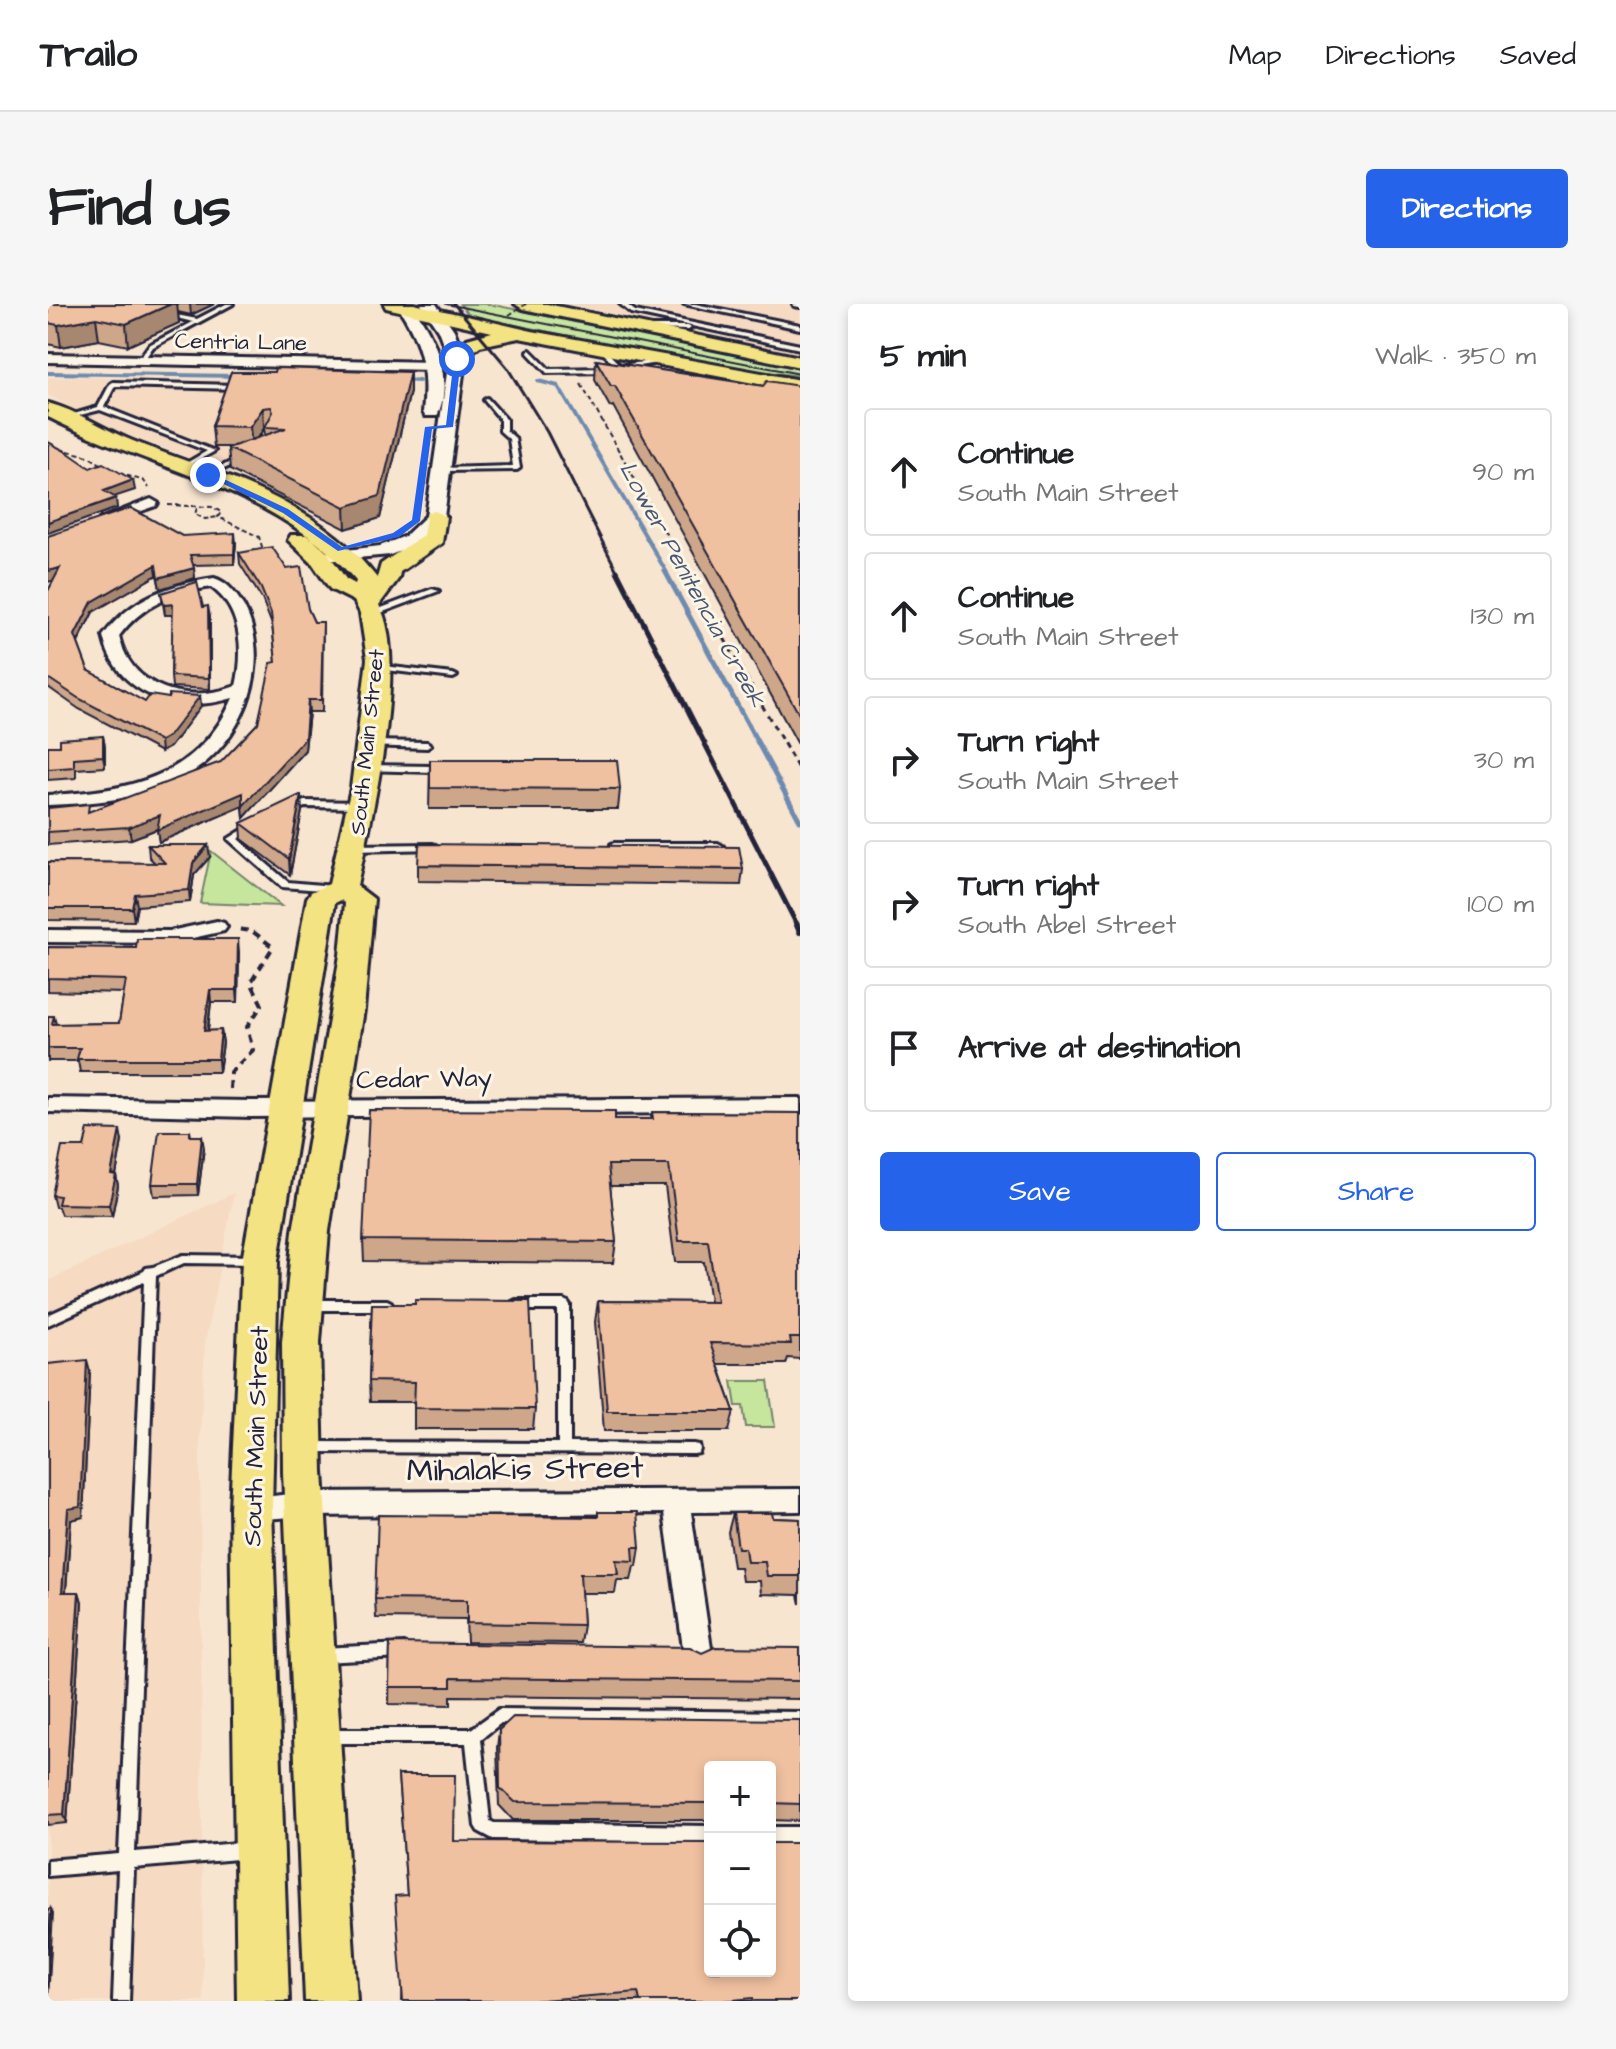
<!DOCTYPE html>
<meta charset="utf-8">
<style>
:root{--surface:#fff;--page:#f6f6f6;--text:#202124;--muted:#757577;--line:#e0e0e0;--accent:#2563eb}
body{margin:0;font-family:"Architects Daughter",sans-serif;background:var(--page);color:var(--text)}
.controls{position:absolute;right:24px;bottom:24px;display:grid;overflow:hidden;border-radius:8px;box-shadow:0 4px 12px #0003}
.controls button{width:72px;height:72px;display:grid;place-items:center;padding:0;border:0;border-bottom:2px solid var(--line);background:var(--surface);color:var(--text);font:40px sans-serif}
.stop{position:absolute;width:24px;height:24px;margin:-18px;border:6px solid #2563eb;border-radius:50%;background:#fff}
.stop.end{background:#2563eb;border-color:#fff;box-shadow:0 2px 8px #0008}
.list{margin:0;padding:0;list-style:none}
h2{display:flex;justify-content:space-between;align-items:center;height:104px;margin:0;padding:0 32px;font-size:34px}
h2 small{font-size:26px;font-weight:400;color:var(--muted)}
.list li{display:grid;grid-template-columns:52px 1fr auto;gap:24px;align-items:center;box-sizing:border-box;height:128px;margin:0 16px 16px;padding:0 16px;border:2px solid var(--line);border-radius:8px}
.list b{display:block;font-size:30px;white-space:nowrap}
.list p{margin:0;font-size:26px;white-space:nowrap;color:var(--muted)}
.list em{font-size:26px;font-style:normal;color:var(--muted)}
.actions{display:flex;gap:16px;padding:24px 32px}
.actions a{flex:1;padding:18px 0;border:2px solid var(--accent);border-radius:8px;text-align:center;font-size:28px;color:var(--accent)}
.actions .main{background:var(--accent);color:#fff}
.icon{flex:none;width:44px;height:44px;fill:none;stroke:currentColor;stroke-width:2;stroke-linecap:round;stroke-linejoin:round}
.map{position:relative;flex:none;width:752px;height:1697px;overflow:hidden;border-radius:8px}
header{display:flex;align-items:center;gap:48px;box-sizing:border-box;height:112px;padding:0 40px;background:var(--surface);border-bottom:2px solid var(--line)}
header strong{font-size:38px}
nav{display:flex;gap:44px;margin-inline-start:auto;font-size:28px}
.intro{display:flex;align-items:center;justify-content:space-between;box-sizing:border-box;height:192px;padding:0 48px}
h1{margin:0;font-size:56px}
.button{padding:20px 36px;border-radius:8px;background:var(--accent);color:#fff;font-size:28px;font-weight:700}
main{display:flex;gap:48px;padding:0 48px}
aside{flex:1;background:var(--surface);border-radius:8px;box-shadow:0 4px 12px #0003}
.map>svg:first-child{display:block}
</style>
<header>
<strong>Trailo</strong>
<nav><a>Map</a><a>Directions</a><a>Saved</a></nav>
</header>
<div class="intro"><h1>Find us</h1><a class="button">Directions</a></div>
<main>
<div class="map">
<svg width="752" height="1697" viewBox="0 0 752 1697">
<rect width="100%" height="100%" fill="#f8e5d0"/>
<filter id="ink" filterUnits="userSpaceOnUse"><feTurbulence type="fractalNoise" baseFrequency=".0125" numOctaves="2"/><feDisplacementMap in="SourceGraphic" scale="16" xChannelSelector="R" yChannelSelector="G"/><feConvolveMatrix kernelMatrix="1 2 1 2 8 2 1 2 1" color-interpolation-filters="sRGB"/></filter>
<g filter="url(#ink)">
<path fill="#f6dac2" d="M522 0H752V49L544 5Z
M27 73 228 78 205 143 165 162 58 123 0 91V74Z
M186 889 157 1039 152 1137 155 1697H0V977Z"/>
<path fill="#c6e59d" stroke="#74846c" stroke-width="2" d="M412 0H441L752 64V72L669 62 422 12Z
M163 547 233 602 152 599Z
M684 1077H720L727 1123H698L695 1102H688Z"/>
<g fill="none" stroke-linecap="round" stroke-linejoin="round">
<path stroke="#6e8baf" stroke-width="4" d="M0 69 189 72
M354 76 371 77
M490 77 510 82 619 269"/>
<path stroke="#6e8baf" stroke-width="5" d="M617 267 752 517"/>
<g stroke="#22223b" stroke-width="6">
<path id="service" d="M178 0H185L105 43 96 56 91 55 101 41 145 18 113 10V8L149 15Z
M572 0H578L587 7 752 41V45L583 9Z
M636 0H647L752 21V25Z
M601 22H640L643 24 640 26 599 25Z
M554 43 572 61 613 56 616 58 571 65 551 45Z
M482 46 501 65 561 64 564 66 561 68 499 69 480 49V47Z
M65 78 189 81 192 83 189 85 67 82 56 103 167 147 137 164 135 163V161L159 147 52 106 16 115V113L50 103 62 80Z
M439 94 458 115V126L467 134 472 164 469 166 392 167 391 166 394 164 465 162 461 135 452 127V115L436 96Z
M192 153 194 154V156L162 172 157 171Z
M384 285 391 287 327 311 320 309Z
M327 361 405 370 409 372 405 374 330 365 326 363Z
M321 437 379 438 383 441 379 444 318 442 317 440Z
M318 461 385 462 389 465 385 468 315 466 314 464Z
M256 497 313 498 317 501 313 504 257 503 241 509 237 506Z
M207 518 210 519V523L190 535 240 578 285 582 288 583V587L234 583 180 535Z
M566 539H670L675 542 670 545 563 544V540Z
M385 540 388 541V545L305 547 300 544 305 541Z
M135 951 208 952 212 953 214 956 212 959 208 960 136 959 108 972 87 1548 201 1538 206 1541 209 1546 206 1551 201 1554 86 1564 81 1697H65L70 1566 0 1572V1556L71 1550 96 978 0 1021V1011L96 967 98 964 105 963Z
M260 996H339L343 998 345 1001 343 1004 339 1006H260L256 1004 254 1001 256 998Z
M468 996H516L520 998 522 1001V1139L646 1140 651 1141 652 1145 651 1149 646 1150 260 1148 255 1147 254 1143 255 1139 260 1138 510 1139V1006H468L464 1004 462 1001 464 998Z
M356 1340 361 1342 363 1347 361 1352 356 1354 273 1358 268 1356 266 1351 268 1346 273 1344Z
M451 1405 752 1408V1422L453 1419 433 1435 442 1517 446 1519 662 1522V1538L445 1535 430 1527 427 1522 418 1439H277L272 1437 270 1432 272 1427 277 1425H423Z
M722 1523H752V1539H722Z"/>
</g>
<g stroke="#22223b" stroke-width="6">
<path id="minor" d="M745 0H752V3L746 2Z
M0 50 385 58 391 62 385 66 0 58Z
M103 195 110 199 108 202 59 219 52 215Z
M166 274C180 278 189 291 196 303 224 356 199 427 153 462 110 494 52 499 0 501V491C81 487 149 475 185 394 131 411 68 392 55 332 84 293 120 281 166 274ZM163 283C194 305 196 348 188 382 140 400 83 386 71 332 95 300 125 289 163 283Z
M169 617 176 619 179 623 176 627 122 639 0 638V626L122 627Z
M0 794 202 797 752 794V808L202 813 0 808Z
M752 1185V1207L643 1208 664 1351 660 1360 650 1364 640 1360 636 1351 616 1209 257 1212 203 1216 194 1212 190 1204 194 1196 257 1188Z"/>
</g>
<g stroke="#22223b" stroke-width="6">
<path id="secondary" d="M348 0H363C385 29 407 75 389 112H377L375 108C380 65 373 36 348 0Z
M373 0H388L406 26 417 55 396 213 371 240 342 251 265 258 262 254 265 250 332 242 357 232 378 212 401 55 390 26Z"/>
</g>
<g stroke="#22223b" stroke-width="6">
<path id="primary" d="M336 0H366L484 27 752 76V88L471 34 432 42 409 60 400 55 419 35 444 28 338 4Z
M467 0H499L752 53V63L475 5Z
M0 99C28 106 57 126 85 137 174 172 267 195 329 274L333 260 375 231 379 208 387 207 398 213 394 239 352 268 351 274 331 301C362 355 322 520 309 582L326 595 316 706 281 927 272 1038 275 1168 309 1697H257L235 1168 234 1038 245 927 292 651 297 599 293 596 287 599 230 957 224 1204 241 1697H189L182 1204 194 957 259 594 263 588 281 580 303 484 319 355 312 309 306 297 282 285 264 259 240 236 243 231H259L280 249 298 275 307 280 308 277C229 183 104 167 0 113Z"/>
</g>
<path stroke="#22223b" stroke-width="2" stroke-dasharray="5 3" stroke-linecap="butt" d="M533 80 640 269
M12 145 40 152 56 162
M71 169 96 177 101 184
M120 201 164 203 173 208 170 213 211 233 216 249
M149 204 147 210 157 215 170 213"/>
<path stroke="#22223b" stroke-width="3" stroke-dasharray="6 5" stroke-linecap="butt" d="M638 267 752 468"/>
<path stroke="#22223b" stroke-width="4" stroke-dasharray="8 6" stroke-linecap="butt" d="M182 785 183 768 205 746 199 723 214 701 203 678 225 643 204 627 187 625"/>
<use href="#service" fill="#fcf5e5" fill-rule="evenodd"/>
<use href="#minor" fill="#fcf5e5" fill-rule="evenodd"/>
<use href="#secondary" fill="#fcf5e5" fill-rule="evenodd"/>
<use href="#primary" fill="#f4e382" fill-rule="evenodd"/>
<path stroke="#22223b" stroke-width="2" d="M398 0 752 70"/>
<path stroke="#22223b" stroke-width="3" d="M406 0 459 63 499 128 570 269"/>
<path stroke="#22223b" stroke-width="5" d="M569 267 749 621"/>
<path stroke="#22223b" stroke-width="6" d="M748 619 752 628"/>
<path stroke="#22223b" stroke-width="2" stroke-dasharray="5 3" stroke-linecap="butt" d="M461 11 478 0"/>
</g>
<path fill="#cea68a" stroke="#22223b" stroke-width="2" fill-rule="evenodd" d="M0 0H166L143 11 130 8 131 19 80 42 51 36 13 43 0 40Z
M548 56 715 82H752V444L565 102 562 103 547 76Z
M183 68H362V88L332 214 298 225 182 166 180 144 183 143H166L164 122ZM216 124 217 131 211 133Z
M134 232 188 239 186 260 145 261 147 274 112 285 109 271 45 308 30 339 40 366 97 398 121 394 152 392 153 402 122 443 113 448 31 405 0 383V287L6 276Z
M191 249 260 305 266 318H275L274 408H261L257 446 196 514 195 502 111 538 109 525 83 535 0 541V504L42 508 173 458 210 419 228 358 224 321 214 295 192 260Z
M113 289 155 303 162 313V385L124 383 123 372 125 311H117Z
M55 432 57 443V463L28 465V474L0 476V442H12Z
M382 456 572 485 570 505H381Z
M254 507 242 571 194 535 193 519Z
M100 541 162 553 146 571 142 598 89 602 86 617 0 616V558L107 559 101 553Z
M370 561 695 565 693 581 370 577Z
M0 643 191 648 190 698H163L160 727 173 726 175 739 171 768H32L30 757H0V712H6L8 720 71 719 76 689 0 687Z
M604 808 752 809V1055L740 1054 738 1060H670L686 1107 681 1127H556L547 1018 550 997 662 998 656 958H627L617 882H562L568 938 565 959 316 957 315 936 567 815H603Z
M142 827 143 832 156 844 150 891 106 892 104 880Z
M74 837 68 871 70 882 64 912 13 911 10 903H7L4 891 36 843Z
M324 1000 487 1105 485 1125H366V1098H322L321 1077Z
M0 1060 42 1067 35 1213 23 1216 18 1288H31L34 1298 19 1519 0 1521Z
M550 1208 592 1243 589 1262H586L583 1276H569L567 1289H533L535 1321 532 1339 419 1338 418 1315 328 1314 327 1295 550 1213Z
M685 1209 725 1214 752 1215V1300L750 1291 713 1290 712 1277H694L692 1263H685L680 1228Z
M342 1339 654 1349 752 1344V1395L403 1392V1401L341 1400Z
M752 1416V1517L722 1516V1463H662V1516H465L451 1501 449 1444 451 1426Z
M350 1471 406 1537 752 1697H354L359 1591Z"/>
<path fill="#a88770" stroke="#22223b" stroke-width="2" d="M123 0H129L131 19 80 42 78 20Z
M142 0H166L143 11Z
M48 14 51 36 13 43 10 21Z
M362 68V88L332 214 298 225 297 203Z
M215 104 216 124 204 144 202 123Z
M85 176 87 186 57 196 56 187Z
M68 194 69 204 0 229V218Z
M187 229 188 239 186 260V250Z
M108 261 109 271 45 308 28 341 27 331 44 298Z
M12 264 14 274 0 278V267Z
M146 264 147 274 112 285 110 274Z
M125 300 126 311H117L116 301Z
M160 302 162 313V385L161 374Z
M152 392 153 402 122 443 113 448 112 437Z
M260 396 261 408 257 446 196 514 195 502 111 538 109 526Z
M55 432 57 443V463L55 452Z
M253 491 254 507 242 571 241 555Z
M112 511 114 523 83 535 81 523Z
M160 541 162 553 146 571 142 598 141 586 145 559Z
M87 590 89 602 86 617 84 604Z
M190 635 191 648 190 698 189 686Z
M162 686 163 698 158 740 156 727Z
M173 726 175 739 171 768 170 755Z
M72 826 74 837 68 871 70 882 64 912 61 901 63 870Z
M154 832 156 844 150 891 149 880Z
M39 1056 42 1067 35 1213 23 1216 17 1299 14 1288 20 1205Z
M31 1288 34 1298 19 1519 16 1510Z
M3 1605 5 1609 0 1696V1657Z"/>
<path fill="#f0c1a0" stroke="#22223b" stroke-width="2" d="M0 0H123L78 20 48 14 10 21 0 19Z
M548 56 715 82 719 77 752 82V412L567 82H563Z
M227 64 362 68 332 192 297 203 180 144 238 124 217 123 225 108 223 103 215 104 202 123 164 122 183 68H226Z
M0 138 19 148 42 164 55 159 85 176 56 187 68 194 0 218Z
M83 204 134 232 187 229 186 250 142 251 146 264 110 274 108 261 44 298 27 331 40 366 97 398 102 391 121 394V390L152 392 121 432 112 437 30 394 0 374V287L12 264 0 267V232Z
M224 243 239 265 253 263 260 305 266 318H275L273 396H260L257 434 195 502V489L109 526 112 511 81 523 0 528V504L41 500 40 508 173 458 210 419 223 359 228 358 223 309 213 284 191 249Z
M149 278 155 303 160 302 161 374 123 372 125 300 116 301 113 289Z
M55 432V452L26 454V463L0 465V442H12V435Z
M382 456H569L572 485 382 484Z
M252 491H253L241 555 193 519Z
M371 540 691 543 695 565 370 561Z
M100 541H160L145 559 141 586 87 590 84 604H0V558L117 559Z
M89 635H190L189 686H162L156 727 173 726 170 755H29L32 744H0V712H6L4 720 71 719 78 676 0 674V643L88 644Z
M321 806 567 807V815H605L604 808 752 809V1034H742L743 1040 662 1039 686 1107H559L550 997 669 998 660 937H631L621 861H560L568 938 315 936Z
M40 825 72 826 63 870 68 871 61 901 10 900 12 892 4 891 14 843H36Z
M111 827H142V832H154L149 880H104Z
M367 996 482 997 487 1105 366 1104 367 1078 321 1077 324 1000H367Z
M39 1056 32 1203 20 1205 14 1288H31L16 1510 0 1511V1060Z
M550 1208H589L592 1243H585L586 1257 568 1256 570 1270H532L535 1321 419 1319V1296L327 1295 330 1211 550 1213Z
M685 1209H724L725 1214 752 1215V1272H719L717 1258H699L697 1244H690Z
M342 1339 642 1343 654 1349 667 1343 752 1344V1377L403 1374V1383H341Z
M465 1413 752 1416V1500L722 1499V1463H662V1499L467 1498 452 1484 451 1426Z
M350 1471H407L406 1537 662 1538V1667H722V1539H752V1697H706L705 1694 674 1697H592L590 1688 482 1697H355L347 1592 359 1591Z
M0 1605H3L0 1657Z"/>
</g>
<path fill="#2563eb" d="M409 53 413 55 405 123 384 125 372 217 351 233 290 247 235 209 157 171 163 169 240 205 294 243 345 229 364 216 377 123 398 121 406 55Z"/>
<g text-anchor="middle" stroke-width="6" stroke-linejoin="round" paint-order="stroke">
<g font-size="22" fill="#22223b" stroke="#fcf5e5">
<text transform="translate(193 37) rotate(1)" y="8">Centria Lane</text>
<text transform="translate(318 438) rotate(-84)" y="8">South Main Street</text>
</g>
<g font-size="24" font-style="italic" fill="#485775" stroke="#fcf5e5">
<text transform="translate(645 280) rotate(61)" y="8">Lower Penitencia Creek</text>
</g>
<g font-size="26" fill="#22223b" stroke="#fcf5e5">
<text transform="translate(376 774) rotate(-1)" y="9">Cedar Way</text>
<text transform="translate(207 1132) rotate(-88)" y="9">South Main Street</text>
</g>
<g font-size="32" fill="#22223b" stroke="#fcf5e5">
<text transform="translate(477 1164) rotate(-1)" y="11">Mihalakis Street</text>
</g>
</g>
</svg>
<div class="controls">
<button>+</button>
<button>−</button>
<button><svg class="icon" aria-label="locate" viewBox="0 0 24 24"><circle cx="12" cy="12" r="6"/><path d="M12 2v4M12 18v4M2 12h4M18 12h4"/></svg></button>
</div>
<div class="stop" style="left:409px;top:55px"></div>
<div class="stop end" style="left:160px;top:171px"></div>
</div>
<aside>
<h2>5 min<small>Walk · 350 m</small></h2>
<ul class="list">
<li><svg class="icon" aria-label="ahead" viewBox="0 0 24 24"><path d="M12 20V5M6 11l6-6 6 6"/></svg><div><b>Continue</b><p>South Main Street</p></div><em>90 m</em></li>
<li><svg class="icon" aria-label="ahead" viewBox="0 0 24 24"><path d="M12 20V5M6 11l6-6 6 6"/></svg><div><b>Continue</b><p>South Main Street</p></div><em>130 m</em></li>
<li><svg class="icon" aria-label="right" viewBox="0 0 24 24"><path d="M7 20v-9h11M14 6l5 5-5 5"/></svg><div><b>Turn right</b><p>South Main Street</p></div><em>30 m</em></li>
<li><svg class="icon" aria-label="right" viewBox="0 0 24 24"><path d="M7 20v-9h11M14 6l5 5-5 5"/></svg><div><b>Turn right</b><p>South Abel Street</p></div><em>100 m</em></li>
<li><svg class="icon" aria-label="arrive" viewBox="0 0 24 24"><path d="M6 21V4h12l-3 4 3 4H6"/></svg><div><b>Arrive at destination</b></div></li>
</ul>
<div class="actions"><a class="main">Save</a><a>Share</a></div>
</aside>
</main>
